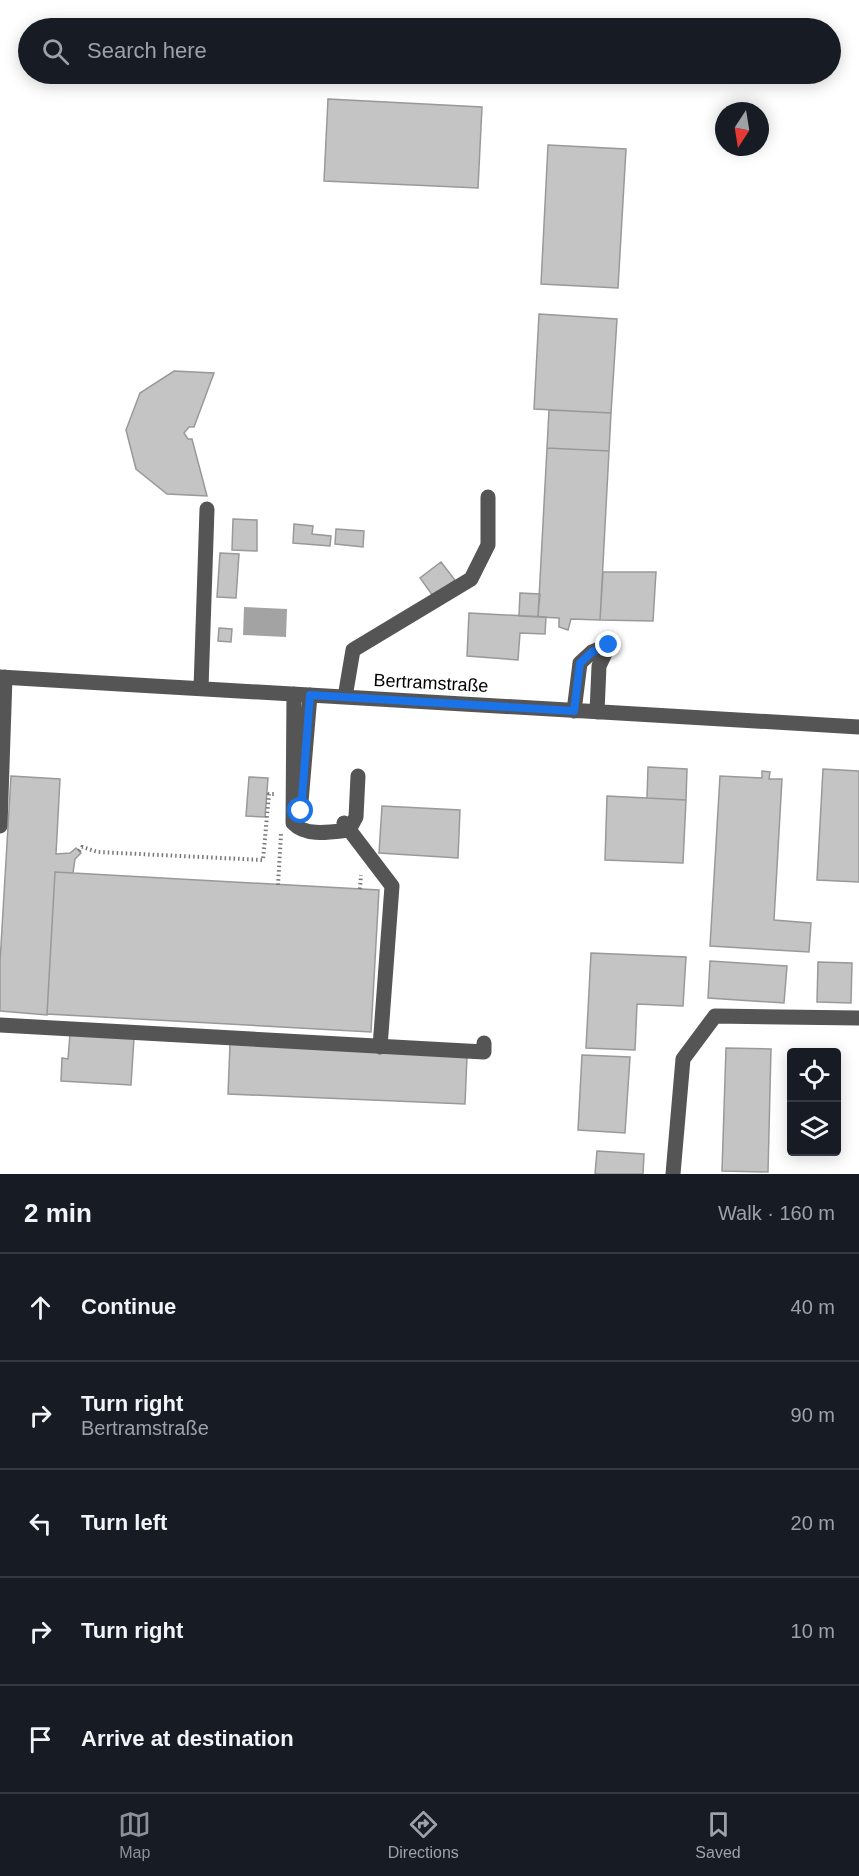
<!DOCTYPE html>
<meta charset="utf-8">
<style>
:root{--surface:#171b24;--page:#20242c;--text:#f1f3f6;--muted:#9ea1a6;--line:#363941;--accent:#8c9099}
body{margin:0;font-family:Helvetica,sans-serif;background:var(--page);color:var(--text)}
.controls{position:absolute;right:18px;bottom:18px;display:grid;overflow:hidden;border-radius:6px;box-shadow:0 3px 15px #0003}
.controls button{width:54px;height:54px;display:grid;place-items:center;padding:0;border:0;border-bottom:2px solid var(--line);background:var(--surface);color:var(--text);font:30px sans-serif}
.compass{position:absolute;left:715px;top:102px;width:54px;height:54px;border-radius:50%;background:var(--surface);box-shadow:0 3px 15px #0003;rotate:192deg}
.stop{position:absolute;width:18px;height:18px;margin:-14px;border:4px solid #1a73e8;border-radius:50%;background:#fff}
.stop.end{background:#1a73e8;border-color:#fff;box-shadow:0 2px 6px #0008}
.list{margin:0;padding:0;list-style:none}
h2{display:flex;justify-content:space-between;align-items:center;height:78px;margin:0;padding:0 24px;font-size:26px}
h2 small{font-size:20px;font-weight:400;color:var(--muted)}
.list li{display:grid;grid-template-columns:39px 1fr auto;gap:18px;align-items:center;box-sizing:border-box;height:108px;padding:0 24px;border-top:2px solid var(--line)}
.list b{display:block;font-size:22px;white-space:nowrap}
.list p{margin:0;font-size:20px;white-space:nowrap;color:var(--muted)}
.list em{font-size:20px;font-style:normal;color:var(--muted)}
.icon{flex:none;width:33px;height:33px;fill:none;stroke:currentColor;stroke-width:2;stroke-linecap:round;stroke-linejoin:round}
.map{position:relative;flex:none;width:859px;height:1174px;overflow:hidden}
.search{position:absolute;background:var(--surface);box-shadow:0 3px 15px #0003;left:18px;right:18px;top:18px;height:66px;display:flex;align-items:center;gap:15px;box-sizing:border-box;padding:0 21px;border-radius:33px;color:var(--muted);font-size:22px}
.sheet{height:618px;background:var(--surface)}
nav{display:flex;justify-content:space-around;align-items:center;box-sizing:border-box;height:84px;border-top:2px solid var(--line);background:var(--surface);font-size:16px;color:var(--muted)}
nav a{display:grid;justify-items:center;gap:3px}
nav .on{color:var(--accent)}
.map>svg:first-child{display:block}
</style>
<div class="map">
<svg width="859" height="1174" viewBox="0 0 859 1174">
<rect width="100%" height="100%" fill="#fff"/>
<path fill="#a3a3a3" d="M244 607 287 609 286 637 243 635Z"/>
<path fill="#c4c4c4" stroke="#999" stroke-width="1.5" d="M328 99 482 107 478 188 324 181Z
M548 145 626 149 618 288 541 284Z
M539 314 617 319 611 413 534 409Z
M174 371 214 373 194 427H189L184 433 188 439H192L207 496 167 494 136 469 126 430 140 393Z
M549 410 611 413 609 451 547 448Z
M547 448 609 451 600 620 571 619 568 630 559 627V618L538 617Z
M233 519 257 520V551L232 550Z
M294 524 313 526 312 534 331 536 330 546 293 543Z
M336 529 364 531 363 547 335 544Z
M220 553 239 554 236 598 217 597Z
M441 562 455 580 433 596 420 578Z
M603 572H656L653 621 600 620Z
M520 593 540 594 538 617 519 616Z
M469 613 546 617 545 634 520 633 518 660 467 656Z
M219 628 232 629 231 642 218 641Z
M648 767 687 769 686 800 647 798Z
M823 769 859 771V882L817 880Z
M762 771 770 772 769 779H782L774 920 811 923 809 952 710 946 720 776 762 778Z
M11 776 60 779 56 854 70 853 76 848 81 853 75 859 73 873 55 872 47 1015 0 1011V962Z
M249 777 268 778 265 817 246 816Z
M607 796 686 800 683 863 605 860Z
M382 806 460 810 458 858 379 853Z
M55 872 379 890 371 1032 47 1014Z
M591 953 686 957 683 1006 637 1004 635 1050 586 1048Z
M710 961 787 966 784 1003 708 998Z
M818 962 852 963 851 1003 817 1002Z
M70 1034 134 1038 131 1085 61 1081 62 1058 68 1059Z
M230 1044 467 1056 465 1104 228 1094Z
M726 1048 771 1049 768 1172 722 1171Z
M582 1055 630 1057 625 1133 578 1130Z
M597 1151 644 1154 643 1174H595Z"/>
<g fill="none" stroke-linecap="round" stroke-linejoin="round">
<path stroke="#777" stroke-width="4" stroke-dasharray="1.5 3" stroke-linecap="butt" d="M79 851 82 847 98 852 263 860 269 794H276
M278 885 281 834
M360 889 361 875"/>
<path stroke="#555" stroke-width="15" d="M0 677 859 727
M201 688 207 509
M294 694 293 823C306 837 331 832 349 830L356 817 358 776
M345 697 353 650 471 579 488 545V497
M574 711 580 663 592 652 609 645
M597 712 599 666 609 645
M301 802 310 695
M344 823 392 886 380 1047
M0 826 5 677
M0 1025 484 1052V1043
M673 1174 683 1059 715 1016 859 1018"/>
</g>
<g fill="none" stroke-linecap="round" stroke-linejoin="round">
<path stroke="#1a73e8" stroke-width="8" d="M301 811 310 695 574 711 580 663 592 652 609 645"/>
</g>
<g text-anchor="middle" stroke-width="4.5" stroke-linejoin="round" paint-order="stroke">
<g font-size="18" fill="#000" stroke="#fff">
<text transform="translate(431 683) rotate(3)" y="6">Bertramstraße</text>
</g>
</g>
</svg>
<div class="controls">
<button><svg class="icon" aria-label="locate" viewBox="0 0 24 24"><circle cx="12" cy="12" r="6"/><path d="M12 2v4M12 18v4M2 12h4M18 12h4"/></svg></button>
<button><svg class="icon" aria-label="layers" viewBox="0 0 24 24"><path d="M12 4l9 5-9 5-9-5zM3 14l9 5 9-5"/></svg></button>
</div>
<svg class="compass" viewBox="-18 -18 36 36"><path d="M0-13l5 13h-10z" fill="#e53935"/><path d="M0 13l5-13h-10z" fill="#9ea1a6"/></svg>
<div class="stop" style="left:301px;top:811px"></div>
<div class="stop end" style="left:609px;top:645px"></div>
<div class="search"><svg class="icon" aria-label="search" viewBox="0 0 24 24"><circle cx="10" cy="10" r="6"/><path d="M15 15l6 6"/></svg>Search here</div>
</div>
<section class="sheet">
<h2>2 min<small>Walk · 160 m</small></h2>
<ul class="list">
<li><svg class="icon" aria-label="ahead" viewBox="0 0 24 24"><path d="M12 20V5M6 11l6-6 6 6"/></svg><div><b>Continue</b></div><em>40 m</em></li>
<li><svg class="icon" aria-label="right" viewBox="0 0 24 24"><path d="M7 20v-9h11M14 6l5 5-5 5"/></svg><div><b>Turn right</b><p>Bertramstraße</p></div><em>90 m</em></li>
<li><svg class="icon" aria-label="left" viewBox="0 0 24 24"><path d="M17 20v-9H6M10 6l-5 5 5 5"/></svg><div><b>Turn left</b></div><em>20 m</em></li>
<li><svg class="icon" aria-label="right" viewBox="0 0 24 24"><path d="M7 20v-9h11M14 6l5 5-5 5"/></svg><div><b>Turn right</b></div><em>10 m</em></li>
<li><svg class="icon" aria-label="arrive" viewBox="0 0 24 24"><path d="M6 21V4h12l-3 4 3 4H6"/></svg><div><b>Arrive at destination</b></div></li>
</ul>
</section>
<nav>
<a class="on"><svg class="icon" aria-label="map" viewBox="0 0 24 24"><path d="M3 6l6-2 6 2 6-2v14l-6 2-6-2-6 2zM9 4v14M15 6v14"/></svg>Map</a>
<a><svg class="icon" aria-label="directions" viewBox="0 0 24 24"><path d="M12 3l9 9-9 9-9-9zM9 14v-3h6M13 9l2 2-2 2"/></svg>Directions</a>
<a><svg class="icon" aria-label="saved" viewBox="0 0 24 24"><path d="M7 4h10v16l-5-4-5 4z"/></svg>Saved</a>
</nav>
